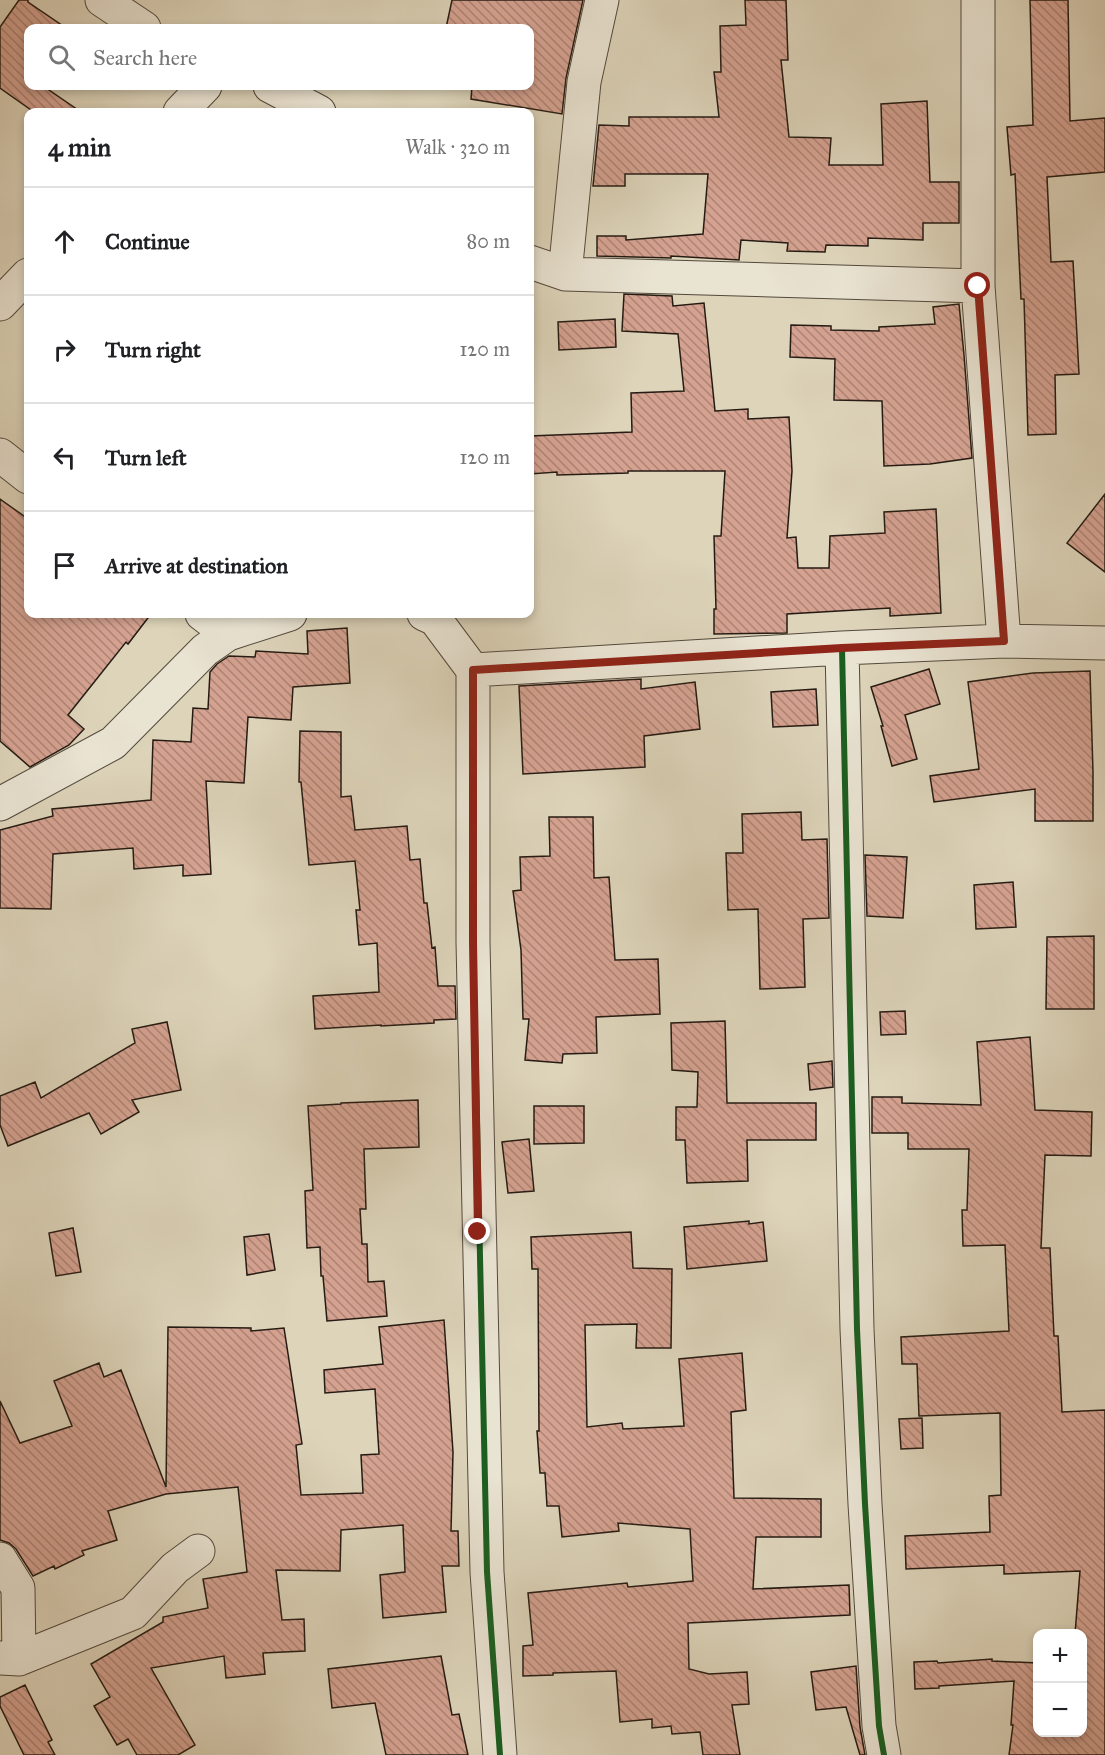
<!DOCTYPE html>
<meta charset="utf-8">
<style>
:root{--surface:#fff;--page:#f2f2f2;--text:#202124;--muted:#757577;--line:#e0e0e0}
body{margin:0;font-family:"IM FELL Great Primer",serif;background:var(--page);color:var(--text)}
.controls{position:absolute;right:18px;bottom:18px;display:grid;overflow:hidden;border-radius:12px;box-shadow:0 3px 9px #0003}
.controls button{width:54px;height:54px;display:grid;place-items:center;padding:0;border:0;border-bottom:2px solid var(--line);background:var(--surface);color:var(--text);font:30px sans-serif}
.stop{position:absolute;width:18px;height:18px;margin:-14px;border:4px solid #8f2418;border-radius:50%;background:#fff}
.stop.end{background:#8f2418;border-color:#fff;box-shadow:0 2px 6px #0008}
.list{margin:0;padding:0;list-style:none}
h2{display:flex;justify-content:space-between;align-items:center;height:78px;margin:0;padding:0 24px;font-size:26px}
h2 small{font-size:20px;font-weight:400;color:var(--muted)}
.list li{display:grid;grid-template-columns:39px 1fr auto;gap:18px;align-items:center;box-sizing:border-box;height:108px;padding:0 24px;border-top:2px solid var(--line)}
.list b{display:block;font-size:22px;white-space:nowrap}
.list em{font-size:20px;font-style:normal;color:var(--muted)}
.icon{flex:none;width:33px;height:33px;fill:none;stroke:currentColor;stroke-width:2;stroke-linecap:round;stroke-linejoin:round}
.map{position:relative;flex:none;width:1105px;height:1755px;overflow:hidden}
.search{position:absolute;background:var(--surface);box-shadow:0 3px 9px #0003;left:24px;top:24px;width:510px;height:66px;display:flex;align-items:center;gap:15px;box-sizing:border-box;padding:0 21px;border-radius:12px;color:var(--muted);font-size:22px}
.panel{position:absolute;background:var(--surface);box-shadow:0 3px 9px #0003;left:24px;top:108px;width:510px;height:510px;border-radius:12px}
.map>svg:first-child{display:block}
</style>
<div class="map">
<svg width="1105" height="1755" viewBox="0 0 1105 1755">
<defs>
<pattern id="building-back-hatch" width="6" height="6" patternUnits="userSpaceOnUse" patternTransform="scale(1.5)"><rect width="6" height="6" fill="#d5a291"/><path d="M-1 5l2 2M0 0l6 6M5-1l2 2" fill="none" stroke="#ad8375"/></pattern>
</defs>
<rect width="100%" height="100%" fill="#ddd4ba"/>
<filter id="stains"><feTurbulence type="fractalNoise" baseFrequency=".00333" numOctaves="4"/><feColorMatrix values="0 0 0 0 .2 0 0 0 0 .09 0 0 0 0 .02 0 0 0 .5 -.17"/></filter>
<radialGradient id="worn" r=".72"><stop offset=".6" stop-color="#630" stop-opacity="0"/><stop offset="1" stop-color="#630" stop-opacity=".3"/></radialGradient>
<path fill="url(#building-back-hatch)" stroke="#251b13" stroke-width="1.5" d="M19 0H28V2L66 28H28V86H43L81 112H34L0 88V27Z
M452 0H583L566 78 562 114 471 99 472 86H530V28H446Z
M745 0H786L788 60H781L789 137 831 138 829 165H883L881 104 927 101 930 182H959V223H923V240L868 238V246L826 245 825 252 787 251 788 243 741 240 739 260 671 256V258L597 256V236H626V240L703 234 708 174H625V186H593L599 125 629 126V117H719L714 72H721L720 26 746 25Z
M1030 0H1068L1070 121 1105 118V172L1047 177 1051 262 1073 261 1079 374 1055 375 1056 434 1028 435 1024 299H1021L1015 174 1011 175 1007 127 1033 125Z
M624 294 672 296 673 306 704 303 715 411 748 409V419L789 417 792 471 787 538 796 537 798 568H829L830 536 885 533 884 512 936 509 941 613 890 616V608L787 614V633L714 634V609H716L714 536H721L725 471H628V473L557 475V472L530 474V436L632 432 631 393 684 391 678 334 622 331Z
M959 304 964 355 972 458 930 464 884 466 882 401 834 400 835 359 790 357 791 325 831 326V330L879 331V327L935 324 933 307Z
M615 319 616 347 559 350 558 322Z
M1105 494V572L1067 543Z
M0 499 28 519V614H151L128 644 126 642 68 715 84 729 69 745 30 767 0 741Z
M347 628 350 683 293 687 291 720 248 717 244 783 206 781 211 874 183 876V865L134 869 133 848 53 854 51 909 0 908V830L53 816 52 809 151 800 153 740 191 742 193 708 208 709 210 672 217 664 229 656 255 657 256 651 308 654 307 631Z
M929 669 940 704 905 715 917 759 892 766 881 726H883L871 687Z
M1090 671 1093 772V821H1035V789L934 802 930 776 979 769 968 682 1033 673Z
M641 679V689L695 682 700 729 644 736 645 767 523 774 519 686Z
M816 689 818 725 773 727 771 692Z
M300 731 341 732V797L351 796 355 830 407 826 410 860 420 859 424 903H427L432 948 435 947 438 986H455L456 1019 434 1020V1023L381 1026V1025L315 1029 313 996 379 992 377 943 359 945 356 910H360L355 861 309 865 301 782H299Z
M801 812 802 840 827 839 829 918 803 919 805 987 760 989 758 909 728 910 726 853H743L742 814Z
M549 817H593L594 878 609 877 615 960 658 959 660 1014 596 1017 597 1053 563 1054 562 1063 525 1060 529 1019H523L521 950 513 891 521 890 520 857 550 856Z
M865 855 907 857 903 918 867 916Z
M1013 882 1016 927 976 929 974 885Z
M1094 936V1009H1046L1047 937Z
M905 1011 906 1034 881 1035 880 1012Z
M725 1021 727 1103H816V1140H747L748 1181 687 1183 685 1140H676V1107H697L698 1072 672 1070 671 1023Z
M167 1022 181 1090 132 1100 139 1112 101 1134 89 1113 8 1146 0 1125V1096L35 1082 41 1098 135 1043 132 1029Z
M1030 1037 1035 1110 1092 1112 1091 1156 1045 1155 1041 1248H1050L1054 1336H1058L1062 1412 1105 1410V1755H1009L1013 1725H1011L1014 1681 939 1686V1688L915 1689 914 1662 937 1661 938 1663 992 1659V1661L1038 1663V1732H1083V1634H1075L1080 1571 1004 1574V1565L906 1569 905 1536 990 1532 989 1496 1001 1495 1000 1413 919 1416 917 1364H902L901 1337 1009 1331 1005 1245 963 1246 962 1210H967L969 1149H908V1133H872V1097H902V1103L981 1105 977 1042Z
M832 1061 833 1087 810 1090 808 1064Z
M418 1100 419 1147 364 1149 366 1209H360L362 1244H367L368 1282 384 1281 387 1316 327 1321 323 1276H321L320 1247 307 1248 305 1191 313 1190 308 1106 341 1104V1103Z
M534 1106H584V1143L534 1144Z
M529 1139 534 1191 508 1193 502 1142Z
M749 1221V1224L763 1222 767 1261 687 1269 684 1227Z
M73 1228 81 1272 56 1276 49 1233Z
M631 1232 633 1268 672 1269 671 1348H636L637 1324 585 1325 587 1427 622 1423 623 1429 684 1426 679 1359 742 1353 746 1410 731 1412 734 1498 821 1499V1537H756L753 1589 849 1585 850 1615 688 1623 689 1669 709 1674 747 1672 749 1704 732 1705 740 1755H703L700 1732 672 1734 671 1726 652 1728V1719L620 1722 616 1671 553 1673V1675L523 1676V1646L533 1645 528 1593 627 1583 628 1587 693 1581 690 1529 618 1523 619 1531 562 1537 559 1506H547L545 1473H540L537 1431H539L538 1269H532L531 1237Z
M269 1234 275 1270 247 1275 244 1237Z
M444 1320 453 1452 451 1531H458L459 1566H442L446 1612 383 1618 380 1575 405 1572 403 1525 341 1530 340 1571 276 1570 282 1620 304 1619 305 1651 263 1653 265 1674 226 1678 224 1656 151 1668 195 1745 178 1755H137L128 1739 117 1745 94 1706 110 1697 91 1664 163 1622V1617L208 1608 203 1579 247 1572 238 1487 166 1494 108 1511 117 1540 82 1551 84 1555 55 1569 54 1566 33 1576 16 1549 9 1543 0 1540V1401L20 1443 72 1426 54 1381 99 1363 104 1377 121 1370 166 1487 168 1327 251 1328V1331L284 1328 302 1444 296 1445 301 1495 363 1493 361 1455 379 1454 375 1389 325 1393 324 1370 383 1364 379 1327Z
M922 1418 923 1448 901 1449 899 1419Z
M441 1656 452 1715 459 1714 468 1755H386L375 1703 332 1708 328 1669Z
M856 1666 860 1727 865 1755H860L846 1707 816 1710 811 1672Z
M25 1685 52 1740 48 1742 55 1755H24L0 1706V1697Z"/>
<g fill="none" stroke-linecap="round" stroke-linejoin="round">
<g stroke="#53493d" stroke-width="35">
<path id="street" d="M102 0 144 28
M978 0V286L1004 641
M270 86 319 112
M180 112 205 86
M530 262 565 274 978 286
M565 274 584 82 602 0
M0 304 28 275
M0 455 28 477
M202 614 228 634
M424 614 435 619 473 670 842 648 1004 641 1105 643
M842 648 857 1329 865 1504 879 1726 884 1755
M473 670V942L487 1572 500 1755
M0 804 113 743 205 650 228 634 290 614
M0 1559 18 1588 19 1659
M0 1658 19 1659 133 1613 175 1568 198 1551"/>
</g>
<use href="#street" stroke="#e9e3d2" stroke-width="33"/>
<g stroke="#e9e3d2" stroke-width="10">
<path id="cycleway" d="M842 648 857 1329 865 1504 879 1726 884 1755
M473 670V942L487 1572 500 1755"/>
</g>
<use href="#cycleway" stroke="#1b5e20" stroke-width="6"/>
</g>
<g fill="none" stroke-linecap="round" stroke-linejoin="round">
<path stroke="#8f2418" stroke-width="8" d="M478 1232 473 942V670L842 648 1004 641 978 286"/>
</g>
<rect width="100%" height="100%" filter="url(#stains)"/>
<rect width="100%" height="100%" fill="url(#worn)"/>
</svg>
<div class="controls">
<button>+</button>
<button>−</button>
</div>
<div class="stop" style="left:978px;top:286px"></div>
<div class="stop end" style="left:478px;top:1232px"></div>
<div class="search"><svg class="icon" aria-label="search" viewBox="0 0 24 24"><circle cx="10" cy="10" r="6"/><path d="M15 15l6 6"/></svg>Search here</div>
<section class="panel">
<h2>4 min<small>Walk · 320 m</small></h2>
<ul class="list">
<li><svg class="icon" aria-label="ahead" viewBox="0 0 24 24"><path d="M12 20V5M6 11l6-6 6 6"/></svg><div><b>Continue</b></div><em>80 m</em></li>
<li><svg class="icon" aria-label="right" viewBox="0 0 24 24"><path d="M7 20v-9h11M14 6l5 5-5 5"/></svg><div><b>Turn right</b></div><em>120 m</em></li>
<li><svg class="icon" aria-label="left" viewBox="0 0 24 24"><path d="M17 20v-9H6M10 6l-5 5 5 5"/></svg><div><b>Turn left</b></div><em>120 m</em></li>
<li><svg class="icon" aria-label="arrive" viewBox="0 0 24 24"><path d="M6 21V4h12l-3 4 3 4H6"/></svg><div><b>Arrive at destination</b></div></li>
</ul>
</section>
</div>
